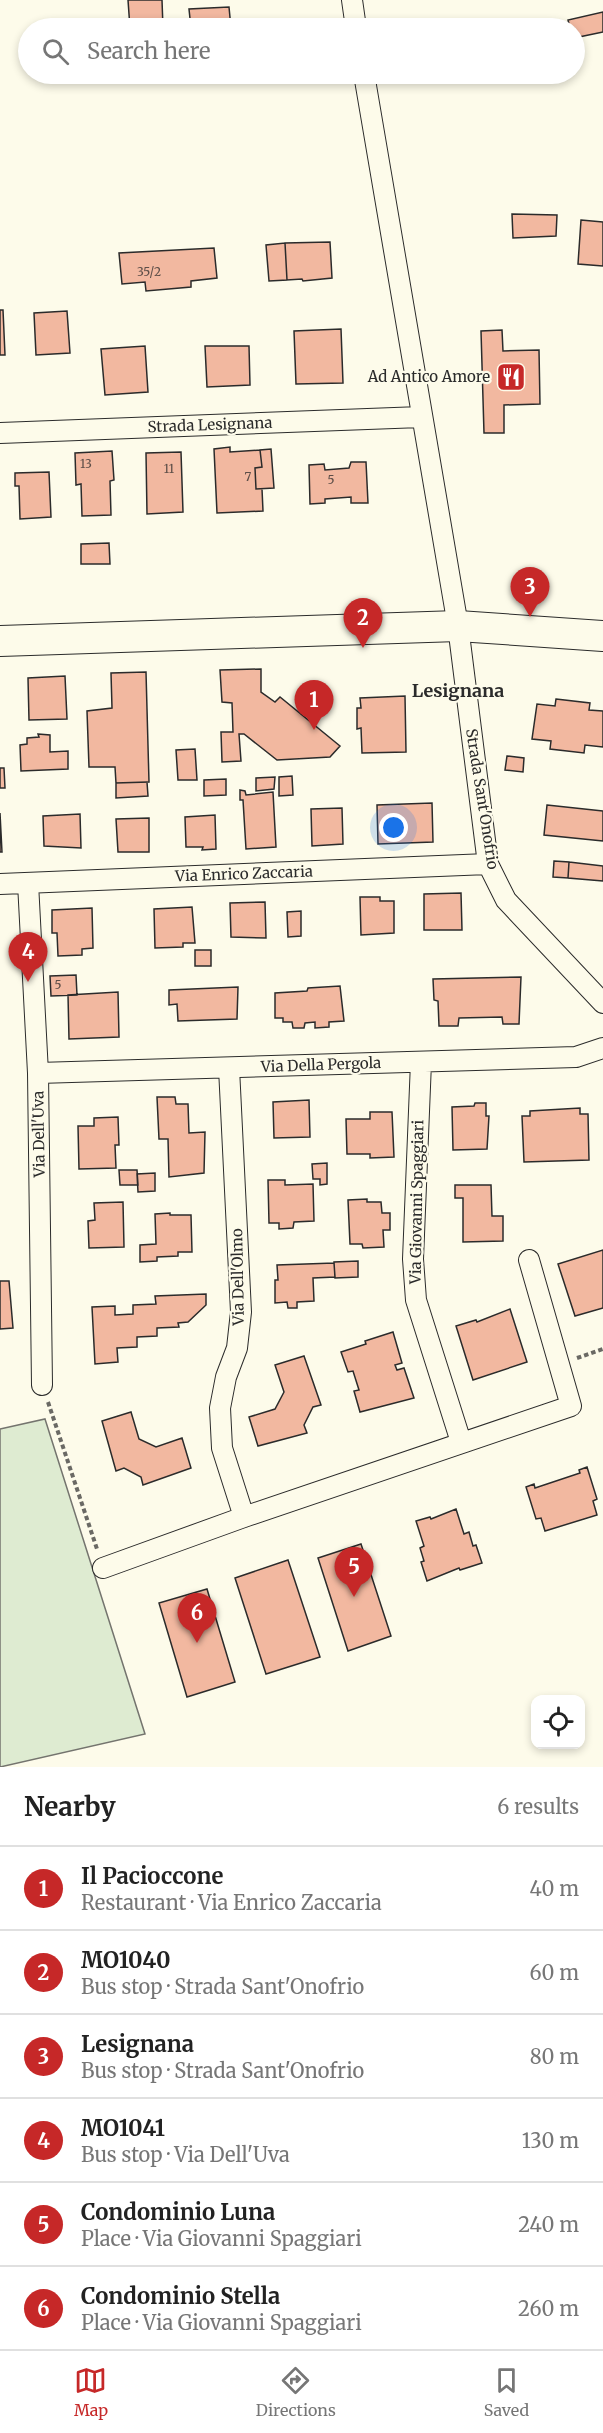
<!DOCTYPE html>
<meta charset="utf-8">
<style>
:root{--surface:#fff;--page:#f2f2f2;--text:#222;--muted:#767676;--line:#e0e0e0;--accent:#c62828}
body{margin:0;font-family:Merriweather,serif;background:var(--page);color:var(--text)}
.controls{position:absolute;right:18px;bottom:18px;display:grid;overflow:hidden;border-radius:12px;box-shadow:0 3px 9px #0003}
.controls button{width:54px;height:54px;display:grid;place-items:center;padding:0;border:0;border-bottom:2px solid var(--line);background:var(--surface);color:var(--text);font:30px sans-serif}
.you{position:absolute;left:394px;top:828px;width:21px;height:21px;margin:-15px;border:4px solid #fff;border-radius:50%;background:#1a73e8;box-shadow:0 0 0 9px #1a73e833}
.badge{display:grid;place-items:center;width:39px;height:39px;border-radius:50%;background:var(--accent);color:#fff;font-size:20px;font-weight:700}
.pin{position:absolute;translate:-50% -50px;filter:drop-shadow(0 2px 3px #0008)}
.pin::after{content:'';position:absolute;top:32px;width:21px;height:18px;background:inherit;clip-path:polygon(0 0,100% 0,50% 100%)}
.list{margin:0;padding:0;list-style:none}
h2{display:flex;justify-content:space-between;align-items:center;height:78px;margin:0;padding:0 24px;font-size:26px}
h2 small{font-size:20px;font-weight:400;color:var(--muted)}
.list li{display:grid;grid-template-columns:39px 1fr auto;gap:18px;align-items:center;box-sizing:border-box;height:84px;padding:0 24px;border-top:2px solid var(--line)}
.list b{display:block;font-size:22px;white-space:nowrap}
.list p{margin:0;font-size:20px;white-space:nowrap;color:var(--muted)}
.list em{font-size:20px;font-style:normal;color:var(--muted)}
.icon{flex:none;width:33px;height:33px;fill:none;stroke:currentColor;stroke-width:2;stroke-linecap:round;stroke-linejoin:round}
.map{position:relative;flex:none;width:603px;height:1767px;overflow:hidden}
.search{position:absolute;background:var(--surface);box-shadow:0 3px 9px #0003;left:18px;right:18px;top:18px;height:66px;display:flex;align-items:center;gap:15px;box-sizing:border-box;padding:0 21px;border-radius:33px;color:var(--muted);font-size:22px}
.sheet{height:582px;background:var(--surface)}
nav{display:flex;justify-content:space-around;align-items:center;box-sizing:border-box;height:84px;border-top:2px solid var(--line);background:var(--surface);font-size:16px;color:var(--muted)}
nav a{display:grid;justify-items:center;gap:3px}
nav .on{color:var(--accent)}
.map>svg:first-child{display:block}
</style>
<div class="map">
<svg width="603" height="1767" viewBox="0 0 603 1767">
<rect width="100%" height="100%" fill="#fdfbea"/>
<path fill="#deebd1" stroke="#74746e" stroke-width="1.5" d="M45 1419 145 1734 0 1767V1429Z"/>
<path fill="#f2b8a0" stroke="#2b2b2b" stroke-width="1.5" d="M128 0H162L163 28H130Z
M229 7 231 28H191L189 9Z
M603 12V32L574 38V28H570L568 20Z
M538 19 540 28H499Z
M194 74H234L194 77Z
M512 214 557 215 556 236 513 238Z
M581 220 603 222V266L578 264Z
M330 242 332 278 303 281 302 279 287 280 285 243Z
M285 243 287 280 269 281 266 245Z
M214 248 217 278 191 281V287L146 291 145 282 122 284 119 253Z
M0 310H3L5 355H0Z
M67 311 70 353 36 355 34 313Z
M341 329 343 383 296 384 294 331Z
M502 330 503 351 539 350 540 404 504 405V433H484L481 331Z
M145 346 148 392 105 395 101 349Z
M205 346H249L250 385 207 387Z
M230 447V452L260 450 262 467 255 468 256 489H262L263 511 217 513 214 449Z
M271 449 274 488 256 489 255 468 262 467 260 450Z
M112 451 114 480 110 481 111 515 82 516 81 484 76 485 75 453Z
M181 452 183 512 147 514 146 453Z
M351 462H366L368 503H351V497L325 499V503L310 504 309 465 324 464 325 470 349 468Z
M49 472 51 517 20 519 19 486H15V473Z
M109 543 110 564H81V544Z
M261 669V692L275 702 280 697 340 746 330 757 277 760 244 734H239L241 761 222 762 221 732H233L232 703 222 702 220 670Z
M146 672 149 782 116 783 115 767H89L87 711 112 708 111 673Z
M65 676 67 719 29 720 28 678Z
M405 696 406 752 362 753 361 728 357 729V708H361L360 698Z
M556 699 590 703 589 710 603 711V747L585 745 584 753 550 749 551 741 532 739 537 704 555 706Z
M38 734 50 735V752L68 751V769L21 771 20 745 27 744V738L39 737Z
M195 749 197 780H178L176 750Z
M507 756 524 758 523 772 505 770Z
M0 768H4L5 788H0Z
M292 776 293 795 279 796V777Z
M275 777 274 789 256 791V778Z
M226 779V795L204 796V780Z
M147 782 148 796 116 798V783Z
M240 790 245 791 246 795 273 792 276 847 246 849 243 800H240Z
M432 803 433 842 378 844 377 805Z
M547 805 603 811V841L544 835Z
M342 808 343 844 312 846 311 809Z
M0 813 2 852H0Z
M80 814 81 848 44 846 43 816Z
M215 815 216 849 202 850 203 847H186L185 817Z
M149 818V852H118L116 819Z
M554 861 569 862 568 878 553 877Z
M569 862 603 866V881L568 878Z
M461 893 462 930H424V894Z
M360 897H380V901H394V933L361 935Z
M265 902 266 938 231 937 230 903Z
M192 907 195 943H183V947L155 948 154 909Z
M92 908 93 948 82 949V955L58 956 57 933H52V910Z
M301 911V936L288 937 287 912Z
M195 950H211V966H195Z
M76 975 77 995 51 996 50 976Z
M521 977 519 1024H503L502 1017 459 1018 458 1026H439L438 1001 434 1000 433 979Z
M340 986 344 1021 329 1022V1027L315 1028V1022L305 1023 304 1028H293L292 1022H283V1018H275V993L307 991 308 988Z
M238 987 237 1019 178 1021 177 1004 169 1005V990Z
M118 992 119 1037 69 1039 68 995Z
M157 1097H175L176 1104H188L189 1133 205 1132 204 1173 169 1177 168 1139H159Z
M309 1100 310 1137 274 1138 273 1102Z
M475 1103H486V1116H489L487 1149 453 1150 452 1107 474 1106Z
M580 1108V1114H588L589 1160 524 1162 522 1116H530V1111Z
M370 1112H392L394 1157 370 1158V1154H347L346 1119H370Z
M118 1117 119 1145H115L116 1168 79 1169 78 1126H94V1118Z
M327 1163V1184L320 1185V1179H313L312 1164Z
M119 1170H137L138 1185H120Z
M155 1173V1191L138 1192 137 1174Z
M268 1180H285V1185L313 1184 314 1221 294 1222 293 1228 279 1229V1223H269Z
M455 1185H491L492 1216H503V1241L463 1242V1198H455Z
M367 1199V1202H381L382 1213H390V1230H383L384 1247 363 1248 362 1244H350L348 1200Z
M123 1202 124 1247 89 1248 88 1221 95 1220 94 1203Z
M170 1213V1215H191L192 1252H178V1256L157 1257V1261L140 1262V1245L156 1244 155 1214Z
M603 1250V1308L575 1316 558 1264Z
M358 1261V1277L335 1278 334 1262Z
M334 1263 335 1277 313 1278 314 1301 297 1302V1308H288L287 1302 275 1303V1280H278L277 1265Z
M0 1281H9L13 1328 0 1329Z
M206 1294V1305L188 1322 178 1323 179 1327 157 1328V1336L137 1337V1347L117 1348 118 1362 95 1364 92 1307 115 1306V1315L133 1314V1305L156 1304 155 1296Z
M510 1309 527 1362 473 1380 456 1326 476 1320 477 1322Z
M393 1332 402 1363 395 1365 397 1370 404 1368 414 1398 360 1412 354 1391 359 1390 353 1371 348 1372 341 1352 366 1344 365 1341Z
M304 1356 321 1405 313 1407 304 1425 307 1433 258 1446 249 1417 275 1409 284 1392 275 1365Z
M131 1412 139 1439 156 1447 182 1438 191 1468 143 1485 141 1477 124 1468 116 1471 102 1421Z
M587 1467 597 1499 593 1501 597 1515 545 1531 541 1518 536 1519 526 1487 534 1484 535 1488 580 1473 579 1470Z
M456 1509 464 1534 469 1532 473 1546 476 1545 482 1563 460 1570 459 1568 427 1581 421 1562 424 1561 420 1548 424 1546 416 1521 430 1517 431 1519Z
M361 1544 391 1636 348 1651 318 1558Z
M288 1560 320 1657 266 1674 235 1578Z
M207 1589 235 1682 187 1697 159 1603Z"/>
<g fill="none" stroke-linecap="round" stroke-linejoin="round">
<g stroke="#2b2b2b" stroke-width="22">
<path id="minor" d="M352 0 356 28
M364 74 458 626 488 864 506 900 603 1003
M0 433 421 417
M28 883 38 1073 42 1385
M0 884 488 864
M421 1062 413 1259 416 1300 461 1442
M229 1068 241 1312 237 1348 226 1377 220 1408 222 1448 244 1517
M38 1073 576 1057 603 1048
M103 1568 244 1517 571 1406 529 1260"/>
</g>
<g stroke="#2b2b2b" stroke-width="32">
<path id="primary" d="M0 641 458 626 603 636"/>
</g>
<path stroke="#6a6964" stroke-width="4" stroke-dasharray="4.5 3" stroke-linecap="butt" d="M577 1358 603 1349
M48 1402 97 1549"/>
<use href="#minor" stroke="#fdfbea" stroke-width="20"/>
<use href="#primary" stroke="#fdfbea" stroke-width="30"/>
</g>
<defs>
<g id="restaurant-square" transform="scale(1.5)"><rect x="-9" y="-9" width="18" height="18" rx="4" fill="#c62828" stroke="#fdfbea"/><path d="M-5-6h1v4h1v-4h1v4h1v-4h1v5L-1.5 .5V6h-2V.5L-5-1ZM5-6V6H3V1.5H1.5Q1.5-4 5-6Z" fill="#fff"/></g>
</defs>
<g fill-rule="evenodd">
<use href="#restaurant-square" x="511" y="377"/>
</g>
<g text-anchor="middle" stroke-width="4.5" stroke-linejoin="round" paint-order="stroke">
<g font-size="12" fill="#5d4e48">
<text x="149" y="276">35/2</text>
<text x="86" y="468">13</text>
<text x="169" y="473">11</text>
<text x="248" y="481">7</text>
<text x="331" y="484">5</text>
<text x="58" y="989">5</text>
</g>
<g font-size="15" fill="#2b2b2b" stroke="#fdfbea" text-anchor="end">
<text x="490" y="382">Ad Antico Amore</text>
</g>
<g font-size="15" fill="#2b2b2b" stroke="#fdfbea">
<text transform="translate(210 425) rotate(-2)" y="5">Strada Lesignana</text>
<text transform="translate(482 799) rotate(81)" y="5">Strada Sant'Onofrio</text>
<text transform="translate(244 874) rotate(-2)" y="5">Via Enrico Zaccaria</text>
<text transform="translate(321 1065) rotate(-2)" y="5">Via Della Pergola</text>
<text transform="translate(39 1134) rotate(-91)" y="5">Via Dell'Uva</text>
<text transform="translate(417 1202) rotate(-89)" y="5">Via Giovanni Spaggiari</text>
<text transform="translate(238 1277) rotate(-91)" y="5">Via Dell'Olmo</text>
</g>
<g font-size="18" font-weight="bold" fill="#2b2b2b" stroke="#fdfbea">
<text x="458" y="697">Lesignana</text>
</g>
</g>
</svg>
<div class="controls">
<button><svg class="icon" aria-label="locate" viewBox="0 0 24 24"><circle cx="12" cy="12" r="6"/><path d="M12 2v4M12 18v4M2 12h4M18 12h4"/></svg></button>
</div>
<div class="you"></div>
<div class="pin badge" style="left:314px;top:730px">1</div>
<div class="pin badge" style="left:363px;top:648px">2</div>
<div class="pin badge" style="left:530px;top:617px">3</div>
<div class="pin badge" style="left:28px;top:982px">4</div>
<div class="pin badge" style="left:354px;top:1597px">5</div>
<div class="pin badge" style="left:197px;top:1643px">6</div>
<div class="search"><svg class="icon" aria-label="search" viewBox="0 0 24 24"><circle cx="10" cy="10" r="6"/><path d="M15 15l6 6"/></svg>Search here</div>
</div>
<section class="sheet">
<h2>Nearby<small>6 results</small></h2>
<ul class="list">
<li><span class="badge">1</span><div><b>Il Pacioccone</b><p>Restaurant · Via Enrico Zaccaria</p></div><em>40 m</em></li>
<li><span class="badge">2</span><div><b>MO1040</b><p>Bus stop · Strada Sant'Onofrio</p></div><em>60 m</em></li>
<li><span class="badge">3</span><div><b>Lesignana</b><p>Bus stop · Strada Sant'Onofrio</p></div><em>80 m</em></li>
<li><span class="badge">4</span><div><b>MO1041</b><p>Bus stop · Via Dell'Uva</p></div><em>130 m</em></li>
<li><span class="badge">5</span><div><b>Condominio Luna</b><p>Place · Via Giovanni Spaggiari</p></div><em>240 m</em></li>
<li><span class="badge">6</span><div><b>Condominio Stella</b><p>Place · Via Giovanni Spaggiari</p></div><em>260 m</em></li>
</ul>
</section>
<nav>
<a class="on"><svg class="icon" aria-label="map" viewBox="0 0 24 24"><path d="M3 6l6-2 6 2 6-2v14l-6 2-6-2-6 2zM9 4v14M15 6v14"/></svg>Map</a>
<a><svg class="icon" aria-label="directions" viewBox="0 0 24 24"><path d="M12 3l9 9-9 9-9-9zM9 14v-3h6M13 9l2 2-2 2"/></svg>Directions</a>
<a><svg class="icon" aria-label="saved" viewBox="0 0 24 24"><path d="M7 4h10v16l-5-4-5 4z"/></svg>Saved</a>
</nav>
